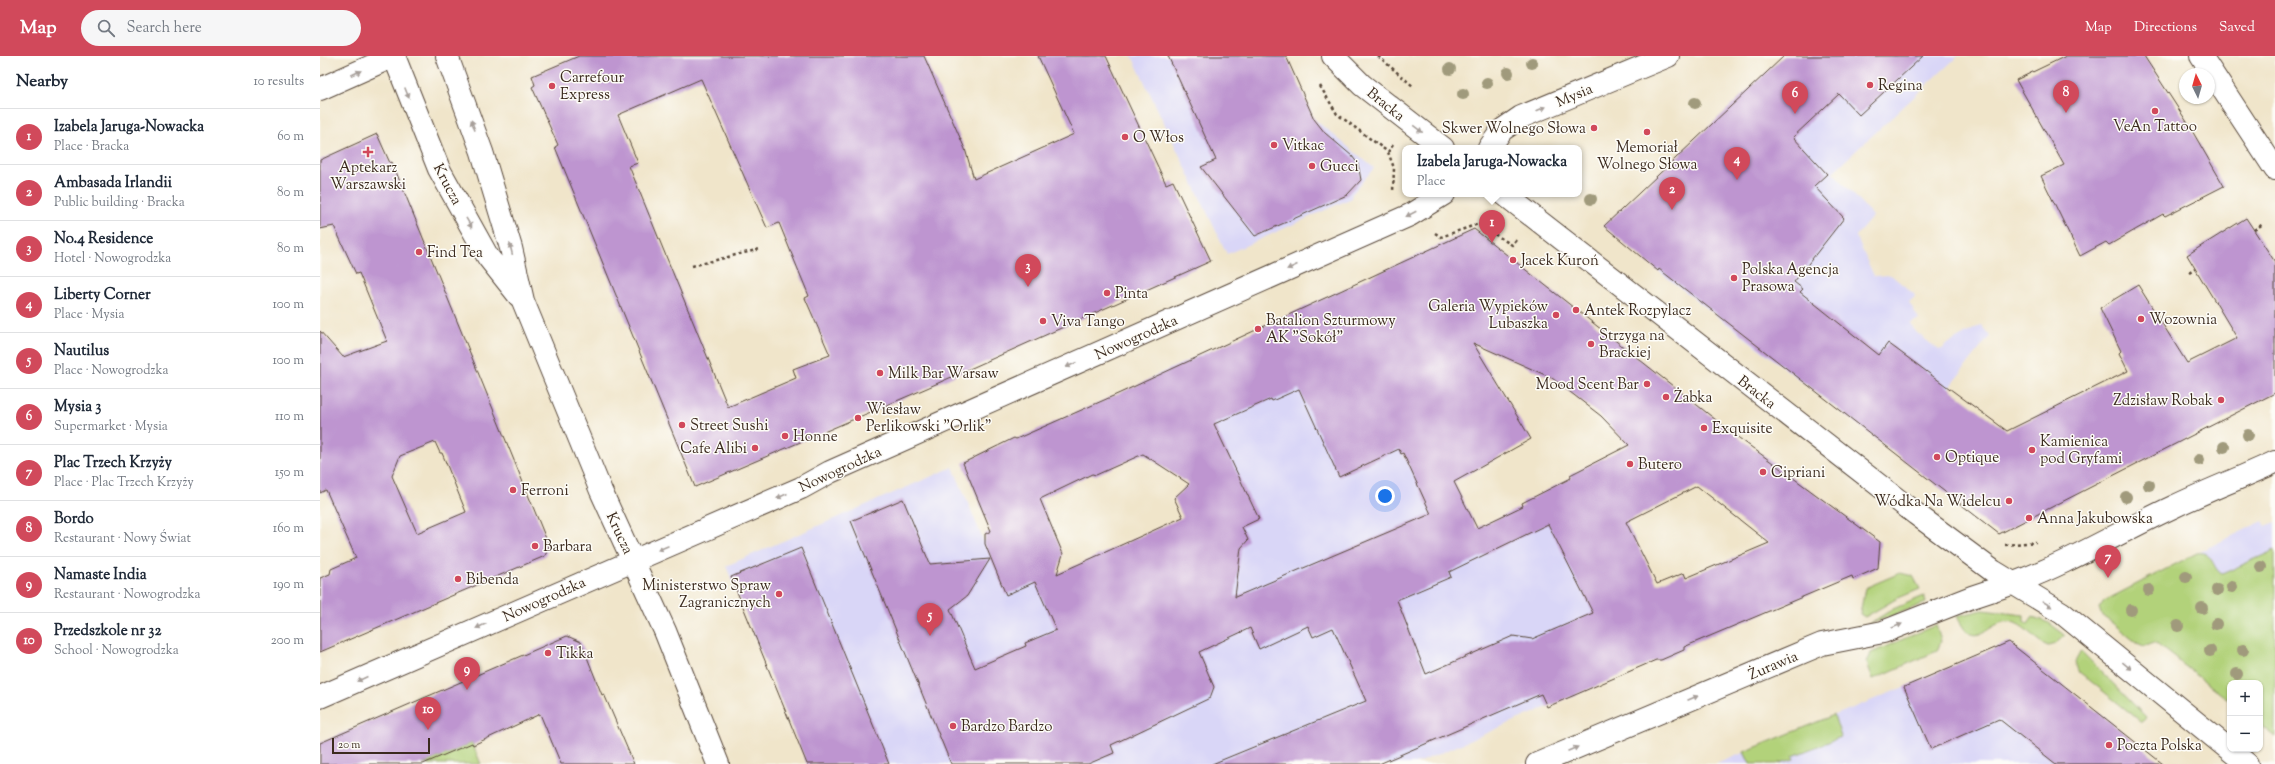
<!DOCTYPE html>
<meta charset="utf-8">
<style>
:root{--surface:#fff;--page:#f6f6f7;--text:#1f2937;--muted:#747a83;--line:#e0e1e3;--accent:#d1495b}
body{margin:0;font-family:"Sorts Mill Goudy",serif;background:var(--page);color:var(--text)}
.controls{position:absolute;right:12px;bottom:12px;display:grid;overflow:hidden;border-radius:8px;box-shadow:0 1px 3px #0004}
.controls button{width:36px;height:36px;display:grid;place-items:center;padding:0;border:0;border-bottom:1px solid var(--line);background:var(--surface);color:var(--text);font:20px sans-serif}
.compass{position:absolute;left:1859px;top:12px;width:36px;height:36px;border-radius:50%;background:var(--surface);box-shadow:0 1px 3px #0004;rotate:355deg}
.scale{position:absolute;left:12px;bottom:10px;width:98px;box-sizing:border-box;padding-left:4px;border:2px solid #3b2a1e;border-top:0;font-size:11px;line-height:14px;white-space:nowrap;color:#3b2a1e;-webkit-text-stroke:3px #fdfcf7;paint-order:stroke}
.you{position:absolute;left:1065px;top:440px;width:14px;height:14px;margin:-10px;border:3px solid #fff;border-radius:50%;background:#1a73e8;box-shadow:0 0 0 6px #1a73e833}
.badge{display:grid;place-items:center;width:26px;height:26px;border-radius:50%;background:var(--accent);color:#fff;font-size:13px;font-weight:700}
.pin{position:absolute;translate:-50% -33px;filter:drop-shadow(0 1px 2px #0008)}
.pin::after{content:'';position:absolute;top:21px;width:14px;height:12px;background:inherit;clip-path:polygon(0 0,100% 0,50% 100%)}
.popup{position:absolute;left:1082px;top:89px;width:180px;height:52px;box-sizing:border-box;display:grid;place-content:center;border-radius:8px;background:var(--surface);filter:drop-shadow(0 1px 3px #0005);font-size:13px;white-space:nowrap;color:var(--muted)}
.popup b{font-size:15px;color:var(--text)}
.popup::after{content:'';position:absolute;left:50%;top:100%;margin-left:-8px;border:8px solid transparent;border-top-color:var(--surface)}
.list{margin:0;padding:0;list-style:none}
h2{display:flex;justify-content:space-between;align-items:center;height:52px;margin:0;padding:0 16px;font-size:17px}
h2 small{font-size:13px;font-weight:400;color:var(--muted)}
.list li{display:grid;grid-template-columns:26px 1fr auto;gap:12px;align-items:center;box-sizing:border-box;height:56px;padding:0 16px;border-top:1px solid var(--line)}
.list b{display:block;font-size:15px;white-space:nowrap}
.list p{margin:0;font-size:13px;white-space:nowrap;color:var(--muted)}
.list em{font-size:13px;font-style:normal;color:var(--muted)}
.icon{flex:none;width:22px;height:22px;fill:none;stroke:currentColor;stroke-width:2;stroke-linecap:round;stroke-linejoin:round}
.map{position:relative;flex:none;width:1955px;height:708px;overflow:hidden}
header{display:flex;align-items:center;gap:24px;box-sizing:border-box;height:56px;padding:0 20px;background:var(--accent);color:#fff}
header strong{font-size:19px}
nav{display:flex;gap:22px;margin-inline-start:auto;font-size:14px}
.search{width:280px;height:36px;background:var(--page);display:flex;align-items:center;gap:10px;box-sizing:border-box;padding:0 14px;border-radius:22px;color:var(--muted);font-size:15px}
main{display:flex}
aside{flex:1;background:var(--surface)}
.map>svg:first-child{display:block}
</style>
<header>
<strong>Map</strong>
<div class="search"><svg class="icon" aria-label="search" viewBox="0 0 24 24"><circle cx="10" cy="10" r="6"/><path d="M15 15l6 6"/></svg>Search here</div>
<nav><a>Map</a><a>Directions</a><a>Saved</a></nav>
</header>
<main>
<aside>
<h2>Nearby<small>10 results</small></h2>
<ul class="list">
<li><span class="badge">1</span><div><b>Izabela Jaruga-Nowacka</b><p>Place · Bracka</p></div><em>60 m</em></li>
<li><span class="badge">2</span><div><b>Ambasada Irlandii</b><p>Public building · Bracka</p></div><em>80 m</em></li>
<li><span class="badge">3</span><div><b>No.4 Residence</b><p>Hotel · Nowogrodzka</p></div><em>80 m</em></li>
<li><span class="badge">4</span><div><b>Liberty Corner</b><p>Place · Mysia</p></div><em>100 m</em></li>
<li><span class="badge">5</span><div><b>Nautilus</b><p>Place · Nowogrodzka</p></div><em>100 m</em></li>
<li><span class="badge">6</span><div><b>Mysia 3</b><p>Supermarket · Mysia</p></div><em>110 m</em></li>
<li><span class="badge">7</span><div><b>Plac Trzech Krzyży</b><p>Place · Plac Trzech Krzyży</p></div><em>150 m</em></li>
<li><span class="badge">8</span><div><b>Bordo</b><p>Restaurant · Nowy Świat</p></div><em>160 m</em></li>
<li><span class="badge">9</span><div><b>Namaste India</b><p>Restaurant · Nowogrodzka</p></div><em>190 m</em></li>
<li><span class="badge">10</span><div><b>Przedszkole nr 32</b><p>School · Nowogrodzka</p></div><em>200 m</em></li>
</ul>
</aside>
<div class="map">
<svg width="1955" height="708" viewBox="0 0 1955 708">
<rect width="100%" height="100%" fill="#fdfcf7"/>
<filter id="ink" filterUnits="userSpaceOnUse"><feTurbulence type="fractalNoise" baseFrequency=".025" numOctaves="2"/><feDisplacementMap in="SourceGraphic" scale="8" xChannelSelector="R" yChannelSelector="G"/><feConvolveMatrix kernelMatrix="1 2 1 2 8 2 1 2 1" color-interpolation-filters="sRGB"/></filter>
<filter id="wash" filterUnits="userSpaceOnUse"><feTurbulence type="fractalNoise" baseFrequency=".012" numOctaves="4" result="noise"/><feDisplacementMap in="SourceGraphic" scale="16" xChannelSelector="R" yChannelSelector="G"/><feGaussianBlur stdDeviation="0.9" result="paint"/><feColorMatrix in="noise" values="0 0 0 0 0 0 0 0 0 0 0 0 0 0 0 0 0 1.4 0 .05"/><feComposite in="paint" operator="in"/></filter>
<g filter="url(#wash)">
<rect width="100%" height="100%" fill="#f0e5ca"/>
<path fill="#d9d6f7" d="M812 0H966L994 63 1054 112 1031 139 1032 142 907 198Z
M1464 0H1638L1513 116 1553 160 1536 180 1554 220 1571 219 1594 238 1595 241 1589 246 1599 263 1590 268 1597 277 1619 294 1624 292V290L1661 269 1670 280 1576 398 1337 214 1284 170Z
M1154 173 1205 213 1158 277 1071 377 1091 414 1137 512 1263 448 1336 604 1095 708H487L406 510 633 411 686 539 715 526 911 476 862 383 832 321 889 295 892 302 924 287 921 281Z
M1943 465 1946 470 1955 466V494L1902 518 1897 515 1888 499 1877 497Z
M1689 586 1843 708H1396L1584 631Z"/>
<path fill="#b2d27a" stroke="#767e4c" d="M1955 494V681L1940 669V627H1910V645L1834 586 1824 590 1817 587 1781 558 1779 552 1784 545 1877 497C1893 494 1892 513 1902 518Z
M1580 517 1593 520 1600 533 1576 543 1545 561 1540 558 1545 532Z
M1604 540 1606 547 1547 569 1573 553Z
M1663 554 1704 559V565L1708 568 1713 561 1729 567 1745 579 1735 588 1728 590C1715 585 1708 572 1695 567 1671 557 1656 603 1637 560Z
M1616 569 1621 585 1617 595 1553 623 1547 607 1551 597Z
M1761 595 1827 662 1821 666 1819 664 1758 615 1755 606Z
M1514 659 1521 681 1473 700 1474 703 1457 708H1430L1424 696Z
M152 687 161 708H103Z"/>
<g id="blocks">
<path fill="#be95d0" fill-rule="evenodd" d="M259 0H604L645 93 654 123 754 78 718 0H786L846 128 853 125 891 205 607 332 375 431 235 91 238 89 212 31 215 29 212 20ZM381 23 447 172 459 167 489 240 485 242 510 299 473 313 476 322 408 351 309 110 318 107 298 59Z
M848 0H966L994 63 1005 77 1032 100 1038 108 1041 124 1027 139 935 180 881 111 896 104Z
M1464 0H1603L1539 59 1519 38 1473 81 1507 118 1494 130 1524 162 1474 226 1483 233 1480 236 1559 299 1568 287 1687 375 1808 315 1799 297 1801 295 1780 252 1818 229 1867 307 1917 282 1867 199 1926 162 1955 206V337L1679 478 1339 213 1338 215 1284 170Z
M1746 0H1824L1867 66 1904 130 1845 160 1843 158 1789 189 1786 186 1760 200 1721 120 1744 109 1696 24Z
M57 78 70 107 72 106 229 490 225 500 0 596V522L10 518 11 513 36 502 6 434 0 437V275L23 301 67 285 39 217 36 218 14 170 0 173V104ZM115 386 120 397H122L146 456 97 477 72 420 80 400Z
M1154 173 1415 379 1560 486 1558 512 1533 523 1532 520 1364 591V594L1341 604H1336L1227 651 1221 638 1059 708H892L1046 645 1013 572 993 581 988 570 939 593 930 572 879 596 894 631 890 642 791 689 794 697 768 708H631L531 465 583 443 610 508 670 503 647 540 630 553 655 612 706 590 705 587 736 574 715 526 686 539 665 488V478L671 475 643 407 694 382 696 383 800 337ZM1153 287 1232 322 1281 360 1309 389 1250 419 1251 422 1202 447 1203 450 1157 472 1134 426 1211 383ZM979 333 1019 421 1079 393 1081 398 1083 397 1111 458 915 541 921 492 928 484 922 471 939 463 894 368 951 343 952 345ZM823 398 869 428 854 442 863 461 737 518 743 498 720 443 772 418 776 419ZM1377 430 1449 487 1366 522 1364 517 1337 528 1306 466ZM1228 468 1273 557 1212 583 1193 580 1106 618 1077 544 1131 521 1129 516Z
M481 492 569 708H487L411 521Z
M247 580 261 586 282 639 284 638 314 708H241L220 658 153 689 152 687 103 708H0V687Z
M1689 586 1843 708H1736L1679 663 1611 693 1584 631Z"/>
</g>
</g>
<g filter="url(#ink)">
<use href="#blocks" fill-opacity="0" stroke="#564638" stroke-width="1"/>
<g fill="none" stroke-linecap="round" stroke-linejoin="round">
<g stroke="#564638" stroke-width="24">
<path id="street" d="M1169 92 1182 74 1201 61 1348 0
M0 641 481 432 510 416 1090 159 1124 138
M1217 708 1502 588 1563 576 1652 541 1694 527"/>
</g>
<g stroke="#564638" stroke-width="24">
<path id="secondary" d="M74 0 119 113 168 201 199 240
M127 0 162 96 191 192 203 245 281 435 345 575 398 708
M1013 0 1042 29 1123 92
M1881 0 1955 113
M0 33 74 0
M1184 138 1596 458 1673 515 1742 557 1927 708
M1694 527C1749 507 1799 476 1853 451 1886 435 1921 422 1955 406"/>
</g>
<path stroke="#564638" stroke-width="2.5" stroke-dasharray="3 3" stroke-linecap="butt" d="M1058 0 1094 31
M1000 30 1017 58 1068 96 1073 89
M1068 96 1074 112 1073 136
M1934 174 1943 168
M1115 177 1121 181 1158 168 1192 189 1196 184
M372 210 440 193
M1869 217 1875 213
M1685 489 1716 486"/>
<use href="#street" stroke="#fff" stroke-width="22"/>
<use href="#secondary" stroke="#fff" stroke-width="22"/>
</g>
<g fill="#a09a7b">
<circle cx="1212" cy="7" r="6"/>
<circle cx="1130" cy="13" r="6"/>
<circle cx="1188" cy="17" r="6"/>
<circle cx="1167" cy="27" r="6"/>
<circle cx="1143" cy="38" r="6"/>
<circle cx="1375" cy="47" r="6"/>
<circle cx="1271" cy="143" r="6"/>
<circle cx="1928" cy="379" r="6"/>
<circle cx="1904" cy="391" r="6"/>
<circle cx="1879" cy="404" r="6"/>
<circle cx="1829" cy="429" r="6"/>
<circle cx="1806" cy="441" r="6"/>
<circle cx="1941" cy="511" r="6"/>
<circle cx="1866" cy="521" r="6"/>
<circle cx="1912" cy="531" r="6"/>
<circle cx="1829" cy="534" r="6"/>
<circle cx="1897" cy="534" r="6"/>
<circle cx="1882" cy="552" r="6"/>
<circle cx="1811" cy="554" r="6"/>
<circle cx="1896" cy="568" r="6"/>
<circle cx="1858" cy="570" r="6"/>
<circle cx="1923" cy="594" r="6"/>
<circle cx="1890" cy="595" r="6"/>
<circle cx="1917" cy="618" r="6"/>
</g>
<defs><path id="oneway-solid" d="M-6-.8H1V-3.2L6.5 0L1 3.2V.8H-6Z"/></defs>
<g fill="#a79f9a">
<use href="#oneway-solid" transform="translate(36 17) rotate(-24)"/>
<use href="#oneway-solid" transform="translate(87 37) rotate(68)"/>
<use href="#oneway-solid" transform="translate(1221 53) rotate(-23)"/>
<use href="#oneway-solid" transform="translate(153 69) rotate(-110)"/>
<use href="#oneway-solid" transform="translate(1098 73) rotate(37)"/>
<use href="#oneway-solid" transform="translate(1091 158) rotate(153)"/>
<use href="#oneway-solid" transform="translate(149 167) rotate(60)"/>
<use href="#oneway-solid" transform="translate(191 193) rotate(-104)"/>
<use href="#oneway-solid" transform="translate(972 211) rotate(156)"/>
<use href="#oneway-solid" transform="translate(751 309) rotate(156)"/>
<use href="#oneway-solid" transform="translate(462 440) rotate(156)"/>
<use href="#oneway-solid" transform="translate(343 492) rotate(157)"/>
<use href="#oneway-solid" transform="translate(1727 548) rotate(32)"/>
<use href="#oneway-solid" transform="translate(161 570) rotate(156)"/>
<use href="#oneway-solid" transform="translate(1577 570) rotate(-23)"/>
<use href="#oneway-solid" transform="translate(1807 610) rotate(39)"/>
<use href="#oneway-solid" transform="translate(42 623) rotate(156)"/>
<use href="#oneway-solid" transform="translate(1373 642) rotate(-23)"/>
<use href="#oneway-solid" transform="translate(1253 693) rotate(-23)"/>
</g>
</g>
<g fill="#d1495b" stroke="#fdfcf7" stroke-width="1.5">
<circle cx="1550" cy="29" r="4"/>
<circle cx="232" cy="30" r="4"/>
<circle cx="1835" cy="55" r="4"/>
<circle cx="1274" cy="72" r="4"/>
<circle cx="1327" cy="76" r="4"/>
<circle cx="805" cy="81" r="4"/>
<circle cx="954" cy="89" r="4"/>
<path d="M46 90h4v4h4v4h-4v4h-4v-4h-4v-4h4z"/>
<circle cx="992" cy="110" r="4"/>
<circle cx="99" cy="196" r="4"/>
<circle cx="1193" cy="204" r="4"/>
<circle cx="1414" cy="222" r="4"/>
<circle cx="787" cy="237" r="4"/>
<circle cx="1256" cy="254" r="4"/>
<circle cx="1236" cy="259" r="4"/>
<circle cx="1821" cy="263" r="4"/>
<circle cx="723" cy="265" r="4"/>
<circle cx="938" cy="273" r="4"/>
<circle cx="1271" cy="288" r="4"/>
<circle cx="560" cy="317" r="4"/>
<circle cx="1327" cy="328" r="4"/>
<circle cx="1346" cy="341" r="4"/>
<circle cx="1901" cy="344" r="4"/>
<circle cx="538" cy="362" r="4"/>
<circle cx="362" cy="369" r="4"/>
<circle cx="1384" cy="372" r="4"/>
<circle cx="465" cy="380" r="4"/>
<circle cx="435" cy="392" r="4"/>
<circle cx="1712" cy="394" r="4"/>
<circle cx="1617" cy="401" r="4"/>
<circle cx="1310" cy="408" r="4"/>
<circle cx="1443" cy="416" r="4"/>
<circle cx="193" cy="434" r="4"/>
<circle cx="1689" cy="445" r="4"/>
<circle cx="1709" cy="462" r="4"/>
<circle cx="215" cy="490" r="4"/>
<circle cx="138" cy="523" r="4"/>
<circle cx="459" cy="538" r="4"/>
<circle cx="228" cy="597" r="4"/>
<circle cx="633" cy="670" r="4"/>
<circle cx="1789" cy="689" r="4"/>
</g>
<g text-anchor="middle" stroke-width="3" stroke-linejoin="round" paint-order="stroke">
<g font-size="15" fill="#3b2a1e" stroke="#fdfcf7" text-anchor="start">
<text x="240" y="26">Carrefour<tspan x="240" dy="17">Express</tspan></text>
<text x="1558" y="34">Regina</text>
<text x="1835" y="75" text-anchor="middle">VeAn Tattoo</text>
<text x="1266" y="77" text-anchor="end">Skwer Wolnego Słowa</text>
<text x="813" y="86">O Włos</text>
<text x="962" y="94">Vitkac</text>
<text x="1327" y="96" text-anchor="middle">Memoriał<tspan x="1327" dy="17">Wolnego Słowa</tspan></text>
<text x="1000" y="115">Gucci</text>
<text x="48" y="116" text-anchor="middle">Aptekarz<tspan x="48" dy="17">Warszawski</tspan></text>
<text x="107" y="201">Find Tea</text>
<text x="1201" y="209">Jacek Kuroń</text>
<text x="1422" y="218">Polska Agencja<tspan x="1422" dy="17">Prasowa</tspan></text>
<text x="795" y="242">Pinta</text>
<text x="1228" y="255" text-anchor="end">Galeria Wypieków<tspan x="1228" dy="17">Lubaszka</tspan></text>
<text x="1264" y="259">Antek Rozpylacz</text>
<text x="1829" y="268">Wozownia</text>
<text x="946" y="269">Batalion Szturmowy<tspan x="946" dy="17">AK "Sokół"</tspan></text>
<text x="731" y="270">Viva Tango</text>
<text x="1279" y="284">Strzyga na<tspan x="1279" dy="17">Brackiej</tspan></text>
<text x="568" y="322">Milk Bar Warsaw</text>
<text x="1319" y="333" text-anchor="end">Mood Scent Bar</text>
<text x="1354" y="346">Żabka</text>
<text x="1893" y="349" text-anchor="end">Zdzisław Robak</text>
<text x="546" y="358">Wiesław<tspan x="546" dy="17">Perlikowski "Orlik"</tspan></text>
<text x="370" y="374">Street Sushi</text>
<text x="1392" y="377">Exquisite</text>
<text x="473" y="385">Honne</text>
<text x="1720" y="390">Kamienica<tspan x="1720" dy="17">pod Gryfami</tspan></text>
<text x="427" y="397" text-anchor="end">Cafe Alibi</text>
<text x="1625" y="406">Optique</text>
<text x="1318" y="413">Butero</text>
<text x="1451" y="421">Cipriani</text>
<text x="201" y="439">Ferroni</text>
<text x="1681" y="450" text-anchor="end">Wódka Na Widelcu</text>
<text x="1717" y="467">Anna Jakubowska</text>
<text x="223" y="495">Barbara</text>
<text x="146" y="528">Bibenda</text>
<text x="451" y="534" text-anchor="end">Ministerstwo Spraw<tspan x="451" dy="17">Zagranicznych</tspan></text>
<text x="236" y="602">Tikka</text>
<text x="641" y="675">Bardzo Bardzo</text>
<text x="1797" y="694">Poczta Polska</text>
</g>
<g font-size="15" fill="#3b2a1e" stroke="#fdfcf7">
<text transform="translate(1254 39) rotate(-23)" y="5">Mysia</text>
<text transform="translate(1066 48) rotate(39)" y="5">Bracka</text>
<text transform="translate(128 128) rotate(62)" y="5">Krucza</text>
<text transform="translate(816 281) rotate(-24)" y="5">Nowogrodzka</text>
<text transform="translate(1437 336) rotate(38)" y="5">Bracka</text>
<text transform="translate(520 413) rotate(-25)" y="5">Nowogrodzka</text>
<text transform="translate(300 477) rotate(65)" y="5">Krucza</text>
<text transform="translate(224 543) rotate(-24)" y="5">Nowogrodzka</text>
<text transform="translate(1453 609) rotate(-23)" y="5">Żurawia</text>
</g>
</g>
</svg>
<div class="controls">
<button>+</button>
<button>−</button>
</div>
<svg class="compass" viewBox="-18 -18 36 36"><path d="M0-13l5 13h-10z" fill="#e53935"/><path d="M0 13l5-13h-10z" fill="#747a83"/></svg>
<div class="scale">20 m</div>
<div class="you"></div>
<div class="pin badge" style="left:1172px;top:187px">1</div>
<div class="popup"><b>Izabela Jaruga-Nowacka</b>Place</div>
<div class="pin badge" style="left:1352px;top:154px">2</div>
<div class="pin badge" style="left:708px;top:231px">3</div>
<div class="pin badge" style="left:1417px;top:124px">4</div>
<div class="pin badge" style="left:610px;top:580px">5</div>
<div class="pin badge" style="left:1475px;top:58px">6</div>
<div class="pin badge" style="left:1788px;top:522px">7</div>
<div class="pin badge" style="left:1746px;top:57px">8</div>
<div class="pin badge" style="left:147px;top:634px">9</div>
<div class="pin badge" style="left:108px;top:674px">10</div>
</div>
</main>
